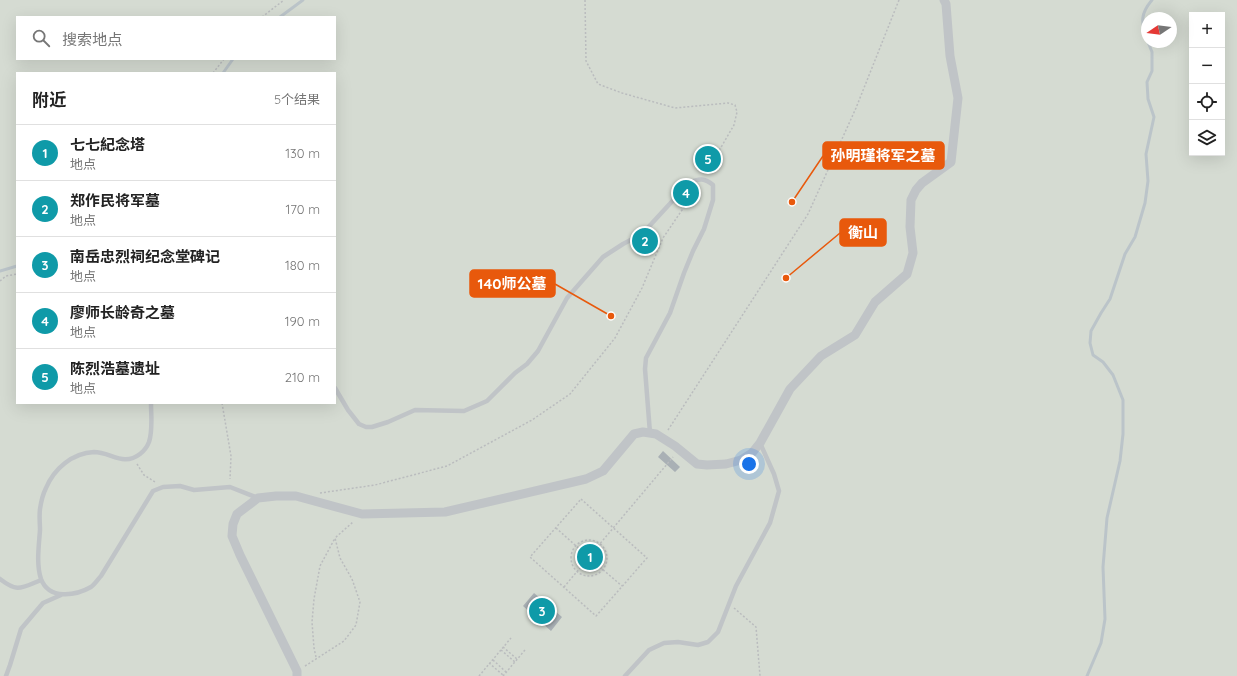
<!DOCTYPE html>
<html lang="zh">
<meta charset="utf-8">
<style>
:root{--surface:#fff;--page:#f2f2f2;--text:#222;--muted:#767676;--line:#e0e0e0;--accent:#0f766e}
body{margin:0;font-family:Quicksand,"Noto Sans SC",sans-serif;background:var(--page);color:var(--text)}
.controls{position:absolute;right:12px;top:12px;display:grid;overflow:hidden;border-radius:0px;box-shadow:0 4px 16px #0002}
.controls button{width:36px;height:36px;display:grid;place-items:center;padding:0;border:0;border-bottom:1px solid var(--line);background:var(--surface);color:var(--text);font:20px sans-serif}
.compass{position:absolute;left:1141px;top:12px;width:36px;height:36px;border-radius:50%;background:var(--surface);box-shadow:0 4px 16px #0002;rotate:257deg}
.you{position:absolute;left:749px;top:464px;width:14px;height:14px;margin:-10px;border:3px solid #fff;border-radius:50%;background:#1a73e8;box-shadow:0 0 0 6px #1a73e833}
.badge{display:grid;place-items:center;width:26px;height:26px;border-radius:50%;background:var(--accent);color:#fff;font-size:13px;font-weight:700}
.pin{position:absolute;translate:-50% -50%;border:2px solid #fff;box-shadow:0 1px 4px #0006}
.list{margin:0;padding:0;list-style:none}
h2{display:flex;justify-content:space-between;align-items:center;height:52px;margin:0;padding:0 16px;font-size:17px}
h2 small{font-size:13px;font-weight:400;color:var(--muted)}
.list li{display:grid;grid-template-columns:26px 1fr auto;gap:12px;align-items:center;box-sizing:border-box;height:56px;padding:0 16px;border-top:1px solid var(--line)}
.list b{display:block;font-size:15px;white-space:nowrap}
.list p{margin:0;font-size:13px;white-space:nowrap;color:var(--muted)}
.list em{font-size:13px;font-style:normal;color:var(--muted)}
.icon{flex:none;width:22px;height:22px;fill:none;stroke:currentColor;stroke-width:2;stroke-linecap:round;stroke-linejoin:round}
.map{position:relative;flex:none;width:1237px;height:676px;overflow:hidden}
.search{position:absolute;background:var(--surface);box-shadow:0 4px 16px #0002;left:16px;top:16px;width:320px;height:44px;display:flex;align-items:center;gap:10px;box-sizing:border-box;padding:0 14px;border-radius:0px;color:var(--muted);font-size:15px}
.panel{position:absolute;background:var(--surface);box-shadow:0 4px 16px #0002;left:16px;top:72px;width:320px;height:332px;border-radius:0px}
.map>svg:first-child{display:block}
</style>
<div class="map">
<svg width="1237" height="676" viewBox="0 0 1237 676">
<rect width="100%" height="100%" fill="#f4f4f1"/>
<path fill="#d5dbd2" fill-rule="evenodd" d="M0 0H1237V676H0ZM1192 15H1222V153H1192ZM17 17H335V59H17ZM1147 18H1171V42H1147ZM17 73H335V403H17Z"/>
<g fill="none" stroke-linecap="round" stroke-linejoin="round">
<path stroke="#bbc4c9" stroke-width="3" d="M280 17 303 0
M1147 39C1141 22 1140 14 1152 0
M223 73 233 59
M0 271 17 266
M1087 676 1101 643 1105 619 1103 567 1107 518 1120 461 1123 434V400L1113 375 1103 362 1093 355 1090 343 1091 331 1101 313 1110 299 1125 254 1135 237 1145 203 1148 181 1146 154 1154 117 1148 99 1147 82 1152 71V52L1148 42"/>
</g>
<path fill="#a9b0b5" d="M663 451 680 467 675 472 658 457Z
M534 593 562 617 551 631 523 606Z"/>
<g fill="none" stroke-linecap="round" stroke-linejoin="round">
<path stroke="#babcbe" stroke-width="1.5" stroke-dasharray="2 2" stroke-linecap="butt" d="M585 0 586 61 598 84 622 93 675 108 728 103 735 105 737 112 734 125 706 173
M262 17 284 0
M213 73 224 59
M0 281 6 276 17 274
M222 403 231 456 230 479
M668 430 808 214 856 108 899 0
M137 464 144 475 155 482
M320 493 375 485 447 466 532 420 570 394 615 338 642 288 663 238 697 188
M581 499 647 558 596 616 530 557Z
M556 528 584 553
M571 558a18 18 0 1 1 36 0a18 18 0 1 1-36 0Z
M593 552 589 548 580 558 589 567 598 556 593 552 673 457
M594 562 622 586
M564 587 585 562
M734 608 756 627 760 676
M531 614 543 600
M536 618 548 605
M541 622 553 609
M503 647 517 659
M501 650 515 662
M316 657 314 648 312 622 314 599 320 566 335 538
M493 660 506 672
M489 663 503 675
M305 666 344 641 356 625 360 602 352 579 340 558 335 538 353 522
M479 676 511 638
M503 676 525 650"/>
<path stroke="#c0c4c7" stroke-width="4.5" d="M335 388 348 410 359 424 366 427H372L388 422 415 410 464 411 487 401 515 373 527 364 538 351 567 298 603 257 623 244 642 234 689 183C699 178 705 178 713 185V200L704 229 693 251 684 273 670 313 646 358 645 369 650 433
M151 403C151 416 153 430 149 442 147 447 144 451 140 454 123 467 111 452 94 452 72 453 54 469 46 488 43 494 41 502 40 509 39 516 40 523 40 530 39 545 36 564 41 579 49 600 75 596 91 587 95 584 98 579 101 576L153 491 163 487 180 486 194 490 230 487 258 498
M0 579C18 593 21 588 41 580
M6 676 10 665 21 629 43 603 61 595
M625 676 649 650 664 643 678 642 698 645 708 642 718 632 736 586 770 523 779 491 774 474 760 443"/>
<path stroke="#c0c4c7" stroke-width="9" d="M297 676V671L240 555 232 536 233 524 237 514 258 498 276 496H296L362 514 445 512 586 479 603 471 634 434 643 432 656 434 675 446 697 464 707 465 726 464 741 460 752 453 760 443 790 389 821 356 855 335 875 302 907 274 913 253 910 227 911 200 916 190 922 183 951 162 958 98 950 56 946 4 944 0"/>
</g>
<path fill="none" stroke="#e8590c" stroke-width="1.5" d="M792 202L823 156M786 278L840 233M611 316L555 284"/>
<g fill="#e8590c" stroke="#fff" stroke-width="1.5">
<circle cx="792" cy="202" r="4"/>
<circle cx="786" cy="278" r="4"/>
<circle cx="611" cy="316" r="4"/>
</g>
<g fill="#e8590c" stroke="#e8590c" stroke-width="1.5">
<rect x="823" y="142" width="121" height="27" rx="4"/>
<rect x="840" y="219" width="46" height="27" rx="4"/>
<rect x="470" y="270" width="85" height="27" rx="4"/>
</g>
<g font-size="15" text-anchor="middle" font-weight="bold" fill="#fff">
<text x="883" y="161">孙明瑾将军之墓</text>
<text x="863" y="238">衡山</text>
<text x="512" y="289">140师公墓</text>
</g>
</svg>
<div class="controls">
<button>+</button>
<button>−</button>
<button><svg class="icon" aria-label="locate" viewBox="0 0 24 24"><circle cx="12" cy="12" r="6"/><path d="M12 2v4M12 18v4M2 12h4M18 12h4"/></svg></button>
<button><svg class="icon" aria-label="layers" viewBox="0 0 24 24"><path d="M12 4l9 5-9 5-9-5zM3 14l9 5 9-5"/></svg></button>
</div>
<svg class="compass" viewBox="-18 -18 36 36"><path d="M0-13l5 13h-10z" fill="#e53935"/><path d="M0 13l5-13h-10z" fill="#767676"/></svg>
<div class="you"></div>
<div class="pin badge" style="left:590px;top:557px;background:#0f9aa8">1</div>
<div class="pin badge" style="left:645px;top:241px;background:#0f9aa8">2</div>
<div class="pin badge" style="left:542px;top:611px;background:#0f9aa8">3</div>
<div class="pin badge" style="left:686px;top:193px;background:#0f9aa8">4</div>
<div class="pin badge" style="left:708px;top:159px;background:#0f9aa8">5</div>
<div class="search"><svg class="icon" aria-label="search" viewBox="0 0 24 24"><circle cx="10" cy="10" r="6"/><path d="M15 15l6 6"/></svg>搜索地点</div>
<section class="panel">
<h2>附近<small>5个结果</small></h2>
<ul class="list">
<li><span class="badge" style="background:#0f9aa8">1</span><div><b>七七紀念塔</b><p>地点</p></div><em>130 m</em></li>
<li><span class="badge" style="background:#0f9aa8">2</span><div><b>郑作民将军墓</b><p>地点</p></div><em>170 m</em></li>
<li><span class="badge" style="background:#0f9aa8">3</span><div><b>南岳忠烈祠纪念堂碑记</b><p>地点</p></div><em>180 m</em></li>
<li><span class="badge" style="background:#0f9aa8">4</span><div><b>廖师长龄奇之墓</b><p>地点</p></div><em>190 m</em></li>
<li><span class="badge" style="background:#0f9aa8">5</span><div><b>陈烈浩墓遗址</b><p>地点</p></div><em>210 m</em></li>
</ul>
</section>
</div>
